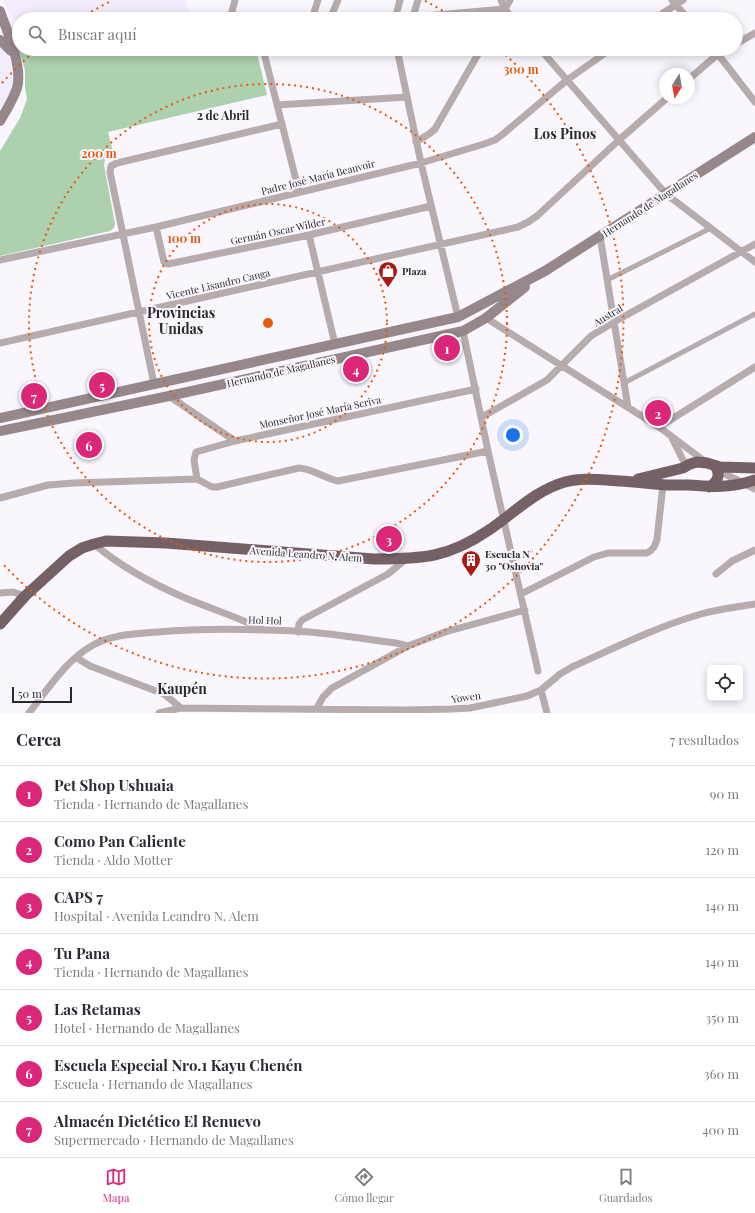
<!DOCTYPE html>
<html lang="es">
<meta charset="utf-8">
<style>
:root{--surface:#fff;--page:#f2f2f3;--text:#2b2b33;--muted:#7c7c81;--line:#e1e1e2;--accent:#db2777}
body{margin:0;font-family:"Playfair Display",serif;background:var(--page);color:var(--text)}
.controls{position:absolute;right:12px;bottom:12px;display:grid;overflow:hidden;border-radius:6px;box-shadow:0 2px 10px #0003}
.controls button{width:36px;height:36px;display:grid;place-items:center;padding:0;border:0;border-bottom:1px solid var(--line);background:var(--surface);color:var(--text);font:20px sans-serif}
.compass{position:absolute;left:659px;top:68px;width:36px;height:36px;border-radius:50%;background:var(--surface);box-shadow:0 2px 10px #0003;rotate:191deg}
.scale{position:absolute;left:12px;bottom:10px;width:60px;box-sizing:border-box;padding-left:4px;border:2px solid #2b282f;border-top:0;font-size:11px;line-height:14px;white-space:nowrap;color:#2b282f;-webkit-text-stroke:3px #f9f6fe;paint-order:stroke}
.you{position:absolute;left:513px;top:435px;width:14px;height:14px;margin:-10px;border:3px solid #fff;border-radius:50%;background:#1a73e8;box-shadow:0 0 0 6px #1a73e833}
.badge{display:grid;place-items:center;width:26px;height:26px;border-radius:50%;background:var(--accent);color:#fff;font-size:13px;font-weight:700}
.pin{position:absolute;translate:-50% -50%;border:2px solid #fff;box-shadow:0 1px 4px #0006}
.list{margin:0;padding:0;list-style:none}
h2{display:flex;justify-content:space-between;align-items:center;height:52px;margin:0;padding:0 16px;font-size:17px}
h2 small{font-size:13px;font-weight:400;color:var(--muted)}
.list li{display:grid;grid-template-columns:26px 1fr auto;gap:12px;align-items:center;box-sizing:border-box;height:56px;padding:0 16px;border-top:1px solid var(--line)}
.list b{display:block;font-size:15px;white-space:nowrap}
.list p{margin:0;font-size:13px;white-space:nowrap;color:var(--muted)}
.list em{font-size:13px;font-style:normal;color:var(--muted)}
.icon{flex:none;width:22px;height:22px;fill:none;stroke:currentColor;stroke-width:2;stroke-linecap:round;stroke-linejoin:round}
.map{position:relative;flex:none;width:755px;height:713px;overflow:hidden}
.search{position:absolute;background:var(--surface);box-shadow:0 2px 10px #0003;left:12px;right:12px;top:12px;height:44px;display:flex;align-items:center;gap:10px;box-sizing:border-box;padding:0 14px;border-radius:22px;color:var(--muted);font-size:15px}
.sheet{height:444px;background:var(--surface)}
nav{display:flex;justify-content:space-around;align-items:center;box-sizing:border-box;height:56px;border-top:1px solid var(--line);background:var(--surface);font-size:11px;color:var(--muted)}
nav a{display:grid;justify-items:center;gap:2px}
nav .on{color:var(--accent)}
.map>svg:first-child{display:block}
</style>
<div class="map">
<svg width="755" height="713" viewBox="0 0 755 713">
<rect width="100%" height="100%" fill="#f9f6fe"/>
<path fill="#f3ecfd" d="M4 0H185L193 16 119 19H19V21H17L10 17Z
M0 47 9 59 13 71V78L12 90 0 115Z"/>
<path fill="#add0ae" d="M19 43V49H256L267 95 108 132 114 156 105 159 104 165 115 224 114 228 110 231 0 256V151L20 118 27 99 25 87V70L18 48Z"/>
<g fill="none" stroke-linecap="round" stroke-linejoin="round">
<path stroke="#b6abad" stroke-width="5" d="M607 280 711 228
M624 383 755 314"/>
<path stroke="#b6abad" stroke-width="7" d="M501 0 505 9 513 19
M672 0 688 19
M413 17 418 0
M230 19 235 0
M312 19 318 0
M330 19 338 0
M391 19 505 9
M395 19 400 0
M499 19 510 0
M654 19 683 0
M9 38 19 33
M736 44 755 33
M263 49 299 192
M397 49 421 163 458 317
M540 49 666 194 755 262
M714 49 755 102
M689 79 718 54 726 49
M277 105 407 97
M416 142 429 134 435 129 481 49
M156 227 164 262 168 264 309 235 431 206
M309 235 335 344
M600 236 628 407
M0 260 156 227 421 163 484 144 495 140 503 134 567 80 611 49
M486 318 659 427 707 463
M463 331 488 451 538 671
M0 343 518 227 528 222 537 216 619 140 667 98
M154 384 110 172 111 166 117 163 282 124
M169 396 235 441
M482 417 547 380 591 336 614 322 755 244
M659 427 755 367
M671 436 686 466
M717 470 755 489
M197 479 194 460 196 452 235 441 476 389
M0 498 48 485 74 483 197 479 212 487H217L299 468C313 469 324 478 338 481L488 451
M94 544C120 566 151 583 183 597 209 608 237 617 262 629
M716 574 732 561 755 550
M0 593 13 592 25 596
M521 594 594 557 608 553H647C654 549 655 546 657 539L663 485
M298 632 299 624 302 620 388 574 406 559
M77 658 90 666 164 694 181 708
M541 690 547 713
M317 708 323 697 332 688 408 646 445 632 525 610
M29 713C48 689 66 660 93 645 113 634 136 634 158 632 204 628 251 629 297 631 330 633 363 639 396 643L408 646
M159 713 181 708 405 710 452 709 470 708 527 696 541 690 560 674 572 667C614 648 656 627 701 614 718 609 737 607 755 604"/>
<path stroke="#96878a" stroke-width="10" d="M0 11C7 32 23 66 17 88 13 100 6 111 0 121
M0 40 11 51
M0 418 458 317 545 271 755 137
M0 431 169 396 463 331 486 318 525 287"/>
<path stroke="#756165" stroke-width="11" d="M638 479 683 468 690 464 697 462 707 463 720 467 755 468
M709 487C718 482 721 474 715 466
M0 624 25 596 69 556 82 548 94 544 106 541 166 543 374 559C422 559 448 558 489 530 514 513 536 490 565 482 583 477 602 480 620 481 636 482 652 484 668 485 675 485 682 485 689 485 712 487 733 488 755 480"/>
</g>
<g fill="none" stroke="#e8590c" stroke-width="2" stroke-dasharray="2 4">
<circle cx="268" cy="323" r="119"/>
<circle cx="268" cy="323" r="239"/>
<path d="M2 83A358 358 0 0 1 35 51M81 18A358 358 0 0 1 111 1M425 1A358 358 0 0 1 455 18M501 51A358 358 0 1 1 2 563"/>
</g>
<defs>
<g id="shop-pin" transform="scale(1)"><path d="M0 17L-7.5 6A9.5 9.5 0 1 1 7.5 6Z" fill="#ab1a12" stroke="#f9f6fe"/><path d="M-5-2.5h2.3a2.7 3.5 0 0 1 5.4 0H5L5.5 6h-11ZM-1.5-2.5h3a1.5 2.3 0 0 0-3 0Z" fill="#fff"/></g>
<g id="building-pin" transform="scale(1)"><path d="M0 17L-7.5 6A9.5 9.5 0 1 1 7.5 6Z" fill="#ab1a12" stroke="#f9f6fe"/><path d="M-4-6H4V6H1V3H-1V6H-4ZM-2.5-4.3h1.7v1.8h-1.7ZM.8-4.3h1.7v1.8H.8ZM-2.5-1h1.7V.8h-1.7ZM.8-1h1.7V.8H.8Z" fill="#fff"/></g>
</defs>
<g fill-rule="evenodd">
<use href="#shop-pin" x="388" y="271"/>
<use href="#building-pin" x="471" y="560"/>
</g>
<g text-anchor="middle" stroke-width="4" stroke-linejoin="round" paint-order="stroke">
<g font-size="10" fill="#2b282f" stroke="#f9f6fe">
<text transform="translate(318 177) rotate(-14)" y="4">Padre José María Beauvoir</text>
<text transform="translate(650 204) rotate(-33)" y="4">Hernando de Magallanes</text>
<text transform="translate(278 231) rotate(-12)" y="4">Germán Oscar Wilder</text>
<text transform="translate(218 284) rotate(-13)" y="4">Vicente Lisandro Canga</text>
<text transform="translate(608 315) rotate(-31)" y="4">Austral</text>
<text transform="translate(281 371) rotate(-13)" y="4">Hernando de Magallanes</text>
<text transform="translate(320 412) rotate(-12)" y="4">Monseñor José María Scriva</text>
<text transform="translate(306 554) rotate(4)" y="4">Avenida Leandro N. Alem</text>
<text transform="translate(265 620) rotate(2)" y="4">Hol Hol</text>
<text transform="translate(466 697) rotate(-8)" y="4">Yowen</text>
</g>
<g font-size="10" font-weight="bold" fill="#2b282f" stroke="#f9f6fe" text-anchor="start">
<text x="402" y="275">Plaza</text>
<text x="485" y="558">Escuela N°<tspan x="485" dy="12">30 "Oshovia"</tspan></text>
</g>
<g font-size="12" font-weight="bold" fill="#2b282f" stroke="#f9f6fe">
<text x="223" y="120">2 de Abril</text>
</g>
<g font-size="14" font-weight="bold" fill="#2b282f" stroke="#f9f6fe">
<text x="565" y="139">Los Pinos</text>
<text x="181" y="318">Provincias<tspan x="181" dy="16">Unidas</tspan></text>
<text x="182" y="694">Kaupén</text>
</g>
</g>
<circle cx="268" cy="323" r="6" fill="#e8590c" stroke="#f9f6fe" stroke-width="2"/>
<g font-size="12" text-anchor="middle" font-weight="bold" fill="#e8590c" stroke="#f9f6fe" stroke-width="4" stroke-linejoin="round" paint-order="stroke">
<text x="521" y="74">300 m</text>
<text x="99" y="158">200 m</text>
<text x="184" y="243">100 m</text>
</g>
</svg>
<div class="controls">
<button><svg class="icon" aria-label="locate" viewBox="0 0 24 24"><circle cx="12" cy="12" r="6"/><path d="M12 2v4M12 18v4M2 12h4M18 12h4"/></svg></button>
</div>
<svg class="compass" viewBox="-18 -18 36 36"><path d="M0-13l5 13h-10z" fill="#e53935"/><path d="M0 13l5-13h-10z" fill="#7c7c81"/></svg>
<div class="scale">50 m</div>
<div class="you"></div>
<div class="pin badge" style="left:447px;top:348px">1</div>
<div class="pin badge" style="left:658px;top:413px">2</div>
<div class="pin badge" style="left:389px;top:539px">3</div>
<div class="pin badge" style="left:356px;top:369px">4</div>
<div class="pin badge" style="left:102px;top:385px">5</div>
<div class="pin badge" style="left:89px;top:445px">6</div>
<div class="pin badge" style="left:34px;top:396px">7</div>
<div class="search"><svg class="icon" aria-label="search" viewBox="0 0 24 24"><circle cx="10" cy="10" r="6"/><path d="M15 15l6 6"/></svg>Buscar aquí</div>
</div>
<section class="sheet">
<h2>Cerca<small>7 resultados</small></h2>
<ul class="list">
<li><span class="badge">1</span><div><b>Pet Shop Ushuaia</b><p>Tienda · Hernando de Magallanes</p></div><em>90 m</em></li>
<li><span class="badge">2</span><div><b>Como Pan Caliente</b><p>Tienda · Aldo Motter</p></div><em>120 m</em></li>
<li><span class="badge">3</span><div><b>CAPS 7</b><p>Hospital · Avenida Leandro N. Alem</p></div><em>140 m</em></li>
<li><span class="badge">4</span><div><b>Tu Pana</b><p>Tienda · Hernando de Magallanes</p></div><em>140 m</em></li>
<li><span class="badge">5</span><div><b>Las Retamas</b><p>Hotel · Hernando de Magallanes</p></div><em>350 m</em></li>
<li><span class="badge">6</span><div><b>Escuela Especial Nro.1 Kayu Chenén</b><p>Escuela · Hernando de Magallanes</p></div><em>360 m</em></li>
<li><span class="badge">7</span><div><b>Almacén Dietético El Renuevo</b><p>Supermercado · Hernando de Magallanes</p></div><em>400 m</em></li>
</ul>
</section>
<nav>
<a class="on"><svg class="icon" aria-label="map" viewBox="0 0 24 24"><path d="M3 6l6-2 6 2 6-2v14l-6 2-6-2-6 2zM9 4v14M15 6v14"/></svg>Mapa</a>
<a><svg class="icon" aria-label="directions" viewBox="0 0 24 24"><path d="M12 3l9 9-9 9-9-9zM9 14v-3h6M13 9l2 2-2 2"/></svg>Cómo llegar</a>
<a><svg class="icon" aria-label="saved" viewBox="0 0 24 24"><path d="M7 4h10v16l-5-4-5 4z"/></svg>Guardados</a>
</nav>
